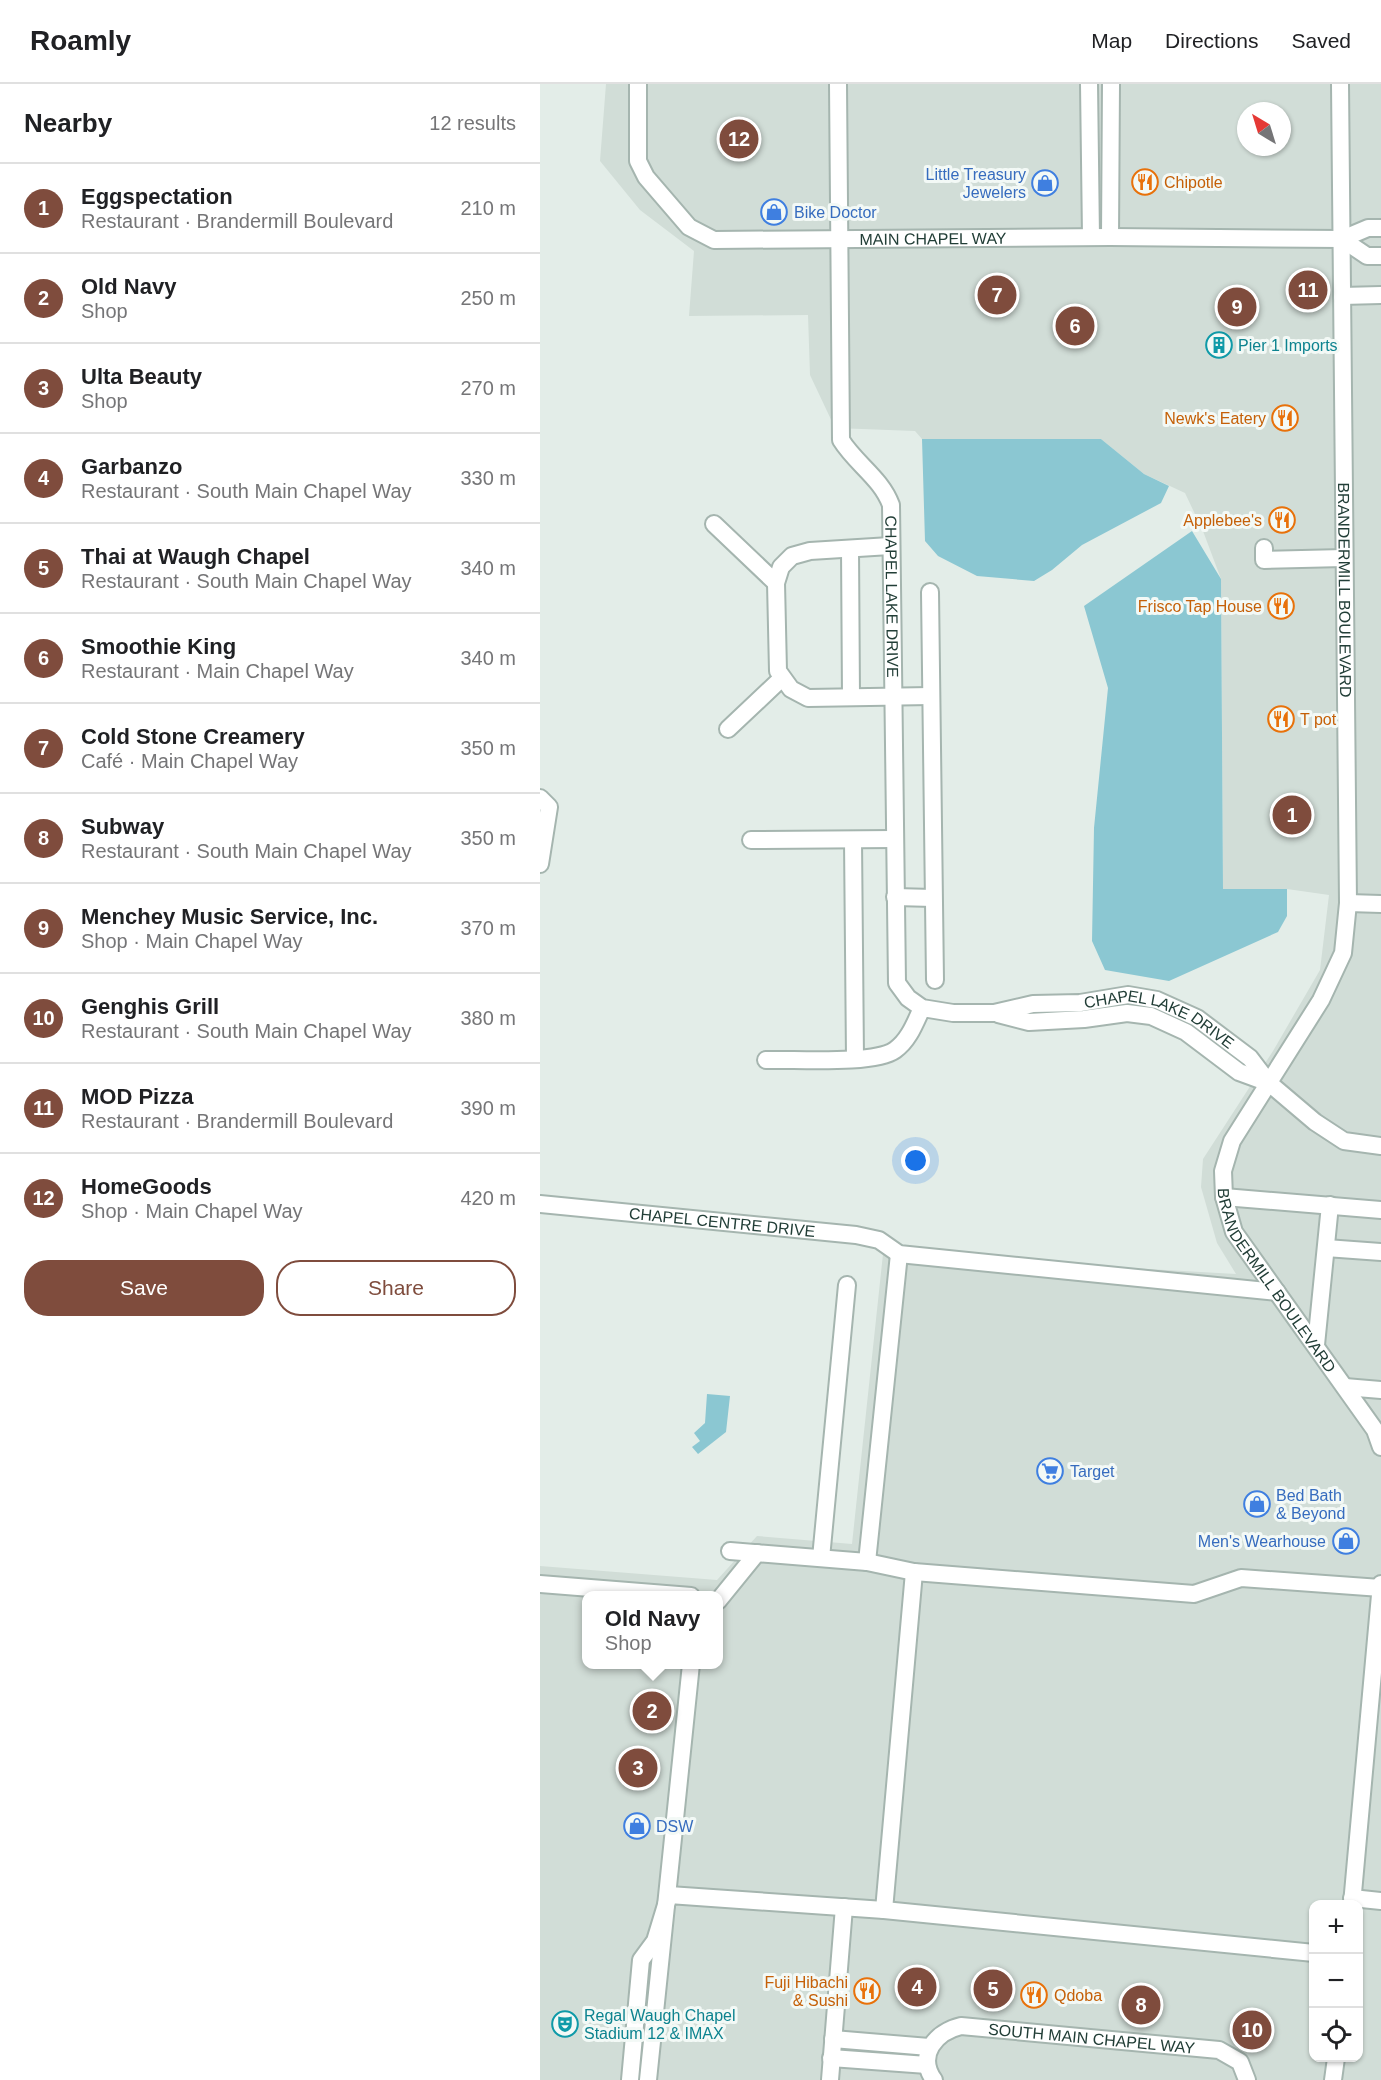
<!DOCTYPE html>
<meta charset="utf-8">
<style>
:root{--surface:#fff;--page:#f2f2f2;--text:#202124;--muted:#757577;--line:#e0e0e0;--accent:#7f4c3d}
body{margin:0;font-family:Arial,sans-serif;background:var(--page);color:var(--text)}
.controls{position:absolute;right:18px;bottom:18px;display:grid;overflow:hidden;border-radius:12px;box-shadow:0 2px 4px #0004}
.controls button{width:54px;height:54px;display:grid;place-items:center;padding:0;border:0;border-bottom:2px solid var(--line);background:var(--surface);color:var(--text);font:30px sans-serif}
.compass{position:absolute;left:697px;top:18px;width:54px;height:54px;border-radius:50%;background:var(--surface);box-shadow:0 2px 4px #0004;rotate:322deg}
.you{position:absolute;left:376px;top:1077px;width:21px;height:21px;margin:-15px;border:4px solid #fff;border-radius:50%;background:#1a73e8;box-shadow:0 0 0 9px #1a73e833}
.badge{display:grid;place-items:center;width:39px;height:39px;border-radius:50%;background:var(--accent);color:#fff;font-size:20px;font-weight:700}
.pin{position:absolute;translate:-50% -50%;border:3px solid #fff;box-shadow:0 2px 6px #0006}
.popup{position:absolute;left:42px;top:1507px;width:141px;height:78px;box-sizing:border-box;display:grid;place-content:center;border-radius:12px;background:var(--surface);filter:drop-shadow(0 2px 4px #0005);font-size:20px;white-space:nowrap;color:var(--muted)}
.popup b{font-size:22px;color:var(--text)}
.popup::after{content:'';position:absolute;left:50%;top:100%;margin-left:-12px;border:12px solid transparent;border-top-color:var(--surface)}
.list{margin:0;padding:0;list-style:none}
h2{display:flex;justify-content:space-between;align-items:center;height:78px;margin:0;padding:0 24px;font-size:26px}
h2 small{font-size:20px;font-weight:400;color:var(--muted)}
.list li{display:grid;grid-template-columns:39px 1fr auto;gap:18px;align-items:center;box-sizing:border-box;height:90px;padding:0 24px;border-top:2px solid var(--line)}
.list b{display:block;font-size:22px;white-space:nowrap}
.list p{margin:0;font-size:20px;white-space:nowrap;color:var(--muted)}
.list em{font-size:20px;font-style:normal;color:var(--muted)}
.actions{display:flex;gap:12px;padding:18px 24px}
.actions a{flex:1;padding:14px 0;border:2px solid var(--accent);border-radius:24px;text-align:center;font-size:21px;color:var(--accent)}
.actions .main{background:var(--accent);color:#fff}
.icon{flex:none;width:33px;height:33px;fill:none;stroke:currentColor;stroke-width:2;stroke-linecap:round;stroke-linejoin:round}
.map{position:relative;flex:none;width:841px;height:1996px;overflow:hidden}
header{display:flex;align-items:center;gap:36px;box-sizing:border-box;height:84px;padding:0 30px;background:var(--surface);border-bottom:2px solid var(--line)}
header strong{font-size:28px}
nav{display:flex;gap:33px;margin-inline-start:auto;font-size:21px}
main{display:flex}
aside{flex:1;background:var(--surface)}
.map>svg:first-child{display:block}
</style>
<header>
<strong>Roamly</strong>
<nav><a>Map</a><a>Directions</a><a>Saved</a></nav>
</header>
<main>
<aside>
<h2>Nearby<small>12 results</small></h2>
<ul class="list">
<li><span class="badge">1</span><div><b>Eggspectation</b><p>Restaurant · Brandermill Boulevard</p></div><em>210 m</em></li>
<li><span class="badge">2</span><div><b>Old Navy</b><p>Shop</p></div><em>250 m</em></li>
<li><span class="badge">3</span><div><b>Ulta Beauty</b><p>Shop</p></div><em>270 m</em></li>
<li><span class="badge">4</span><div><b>Garbanzo</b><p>Restaurant · South Main Chapel Way</p></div><em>330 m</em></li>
<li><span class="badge">5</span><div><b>Thai at Waugh Chapel</b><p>Restaurant · South Main Chapel Way</p></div><em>340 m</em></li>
<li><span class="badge">6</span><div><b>Smoothie King</b><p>Restaurant · Main Chapel Way</p></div><em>340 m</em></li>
<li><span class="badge">7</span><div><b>Cold Stone Creamery</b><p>Café · Main Chapel Way</p></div><em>350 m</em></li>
<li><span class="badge">8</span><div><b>Subway</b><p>Restaurant · South Main Chapel Way</p></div><em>350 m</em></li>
<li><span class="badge">9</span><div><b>Menchey Music Service, Inc.</b><p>Shop · Main Chapel Way</p></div><em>370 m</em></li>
<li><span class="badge">10</span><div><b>Genghis Grill</b><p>Restaurant · South Main Chapel Way</p></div><em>380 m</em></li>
<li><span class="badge">11</span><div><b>MOD Pizza</b><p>Restaurant · Brandermill Boulevard</p></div><em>390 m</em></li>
<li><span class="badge">12</span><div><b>HomeGoods</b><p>Shop · Main Chapel Way</p></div><em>420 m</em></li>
</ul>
<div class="actions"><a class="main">Save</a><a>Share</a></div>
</aside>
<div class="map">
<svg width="841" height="1996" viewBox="0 0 841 1996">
<rect width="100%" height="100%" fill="#e3ede8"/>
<path fill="#d1ddd7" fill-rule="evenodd" d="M66 0H841V1996H0V1482L177 1496 217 1452 312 1460 343 1170 696 1190 677 1159 661 1103 663 1075 733 967 780 886 789 811 747 805H683L681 495 663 447 645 409 604 390 561 355H382L375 347 295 344 270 291 268 231 149 232 154 167 100 126 60 77ZM706 27H742V63H706ZM46 1512H178V1580H46ZM774 1820H818V1974H774Z"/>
<path fill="#8bc7d2" d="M382 355H561L604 390 629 402 621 419 542 461 512 486 494 497 437 492 398 472 385 457Z
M652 447 681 495 683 805H747V832L738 848 629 897 565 886 552 857 554 744 568 604 544 522Z
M167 1310 190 1312 186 1348 158 1370 152 1363 160 1357 154 1349 165 1339Z"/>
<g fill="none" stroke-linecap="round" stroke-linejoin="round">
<g stroke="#a5b5af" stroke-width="20">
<g id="minor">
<path id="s1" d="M98 0V77L106 93 149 143 174 156 570 153 802 155 828 144H841"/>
<path id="s2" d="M298 0 301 356C316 380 341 394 351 421L357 899 368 914 382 924 413 929H454L493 920 540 919 588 911 617 916 657 934 710 974 729 999 775 1038 804 1057 841 1062"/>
<path d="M549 0 551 153"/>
<path id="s3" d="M800 0 808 819 803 869 781 916 692 1057 683 1087 684 1113 694 1148 835 1346 841 1363"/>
<path d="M570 153 571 0"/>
<path d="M802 155 827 172H841"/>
<path d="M802 212 841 211"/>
<path d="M174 440 236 499"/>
<path d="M350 462 270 467 252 472 241 483 236 499 238 587 251 605 268 614 391 612"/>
<path d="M724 464V476L804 474"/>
<path d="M310 465 311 613"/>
<path d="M390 508 395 896"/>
<path d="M188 645 242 594"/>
<path d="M0 714 9 723 0 780"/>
<path d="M211 756 354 755"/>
<path d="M313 756 315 975"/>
<path d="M355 813 393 814"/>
<path d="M808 819 841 820"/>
<path d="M458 930 489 938 544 935 587 929 611 932 646 948 699 988 729 999"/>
<path d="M226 976C255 975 334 981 355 966 369 956 375 939 382 924"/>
<path d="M684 1113 841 1126"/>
<path id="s4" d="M0 1120 316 1151 339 1156 359 1170 737 1208"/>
<path d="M786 1164 841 1168"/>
<path d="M776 1261 790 1121"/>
<path d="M805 1303 841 1306"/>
<path d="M190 1467 327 1478 374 1488 654 1510 701 1494 841 1504"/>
<path d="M281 1474 307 1201"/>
<path d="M327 1478 359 1170"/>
<path d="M0 1500 151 1512"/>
<path d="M178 1517 217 1469"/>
<path d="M812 1814 841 1817"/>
<path d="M812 1820 841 1500"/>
<path d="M344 1826 374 1488"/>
<path d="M293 1955 389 1963"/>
<path d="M291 1974 387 1981"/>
<path d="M90 1996 101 1876 115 1857 129 1811 344 1826 774 1869"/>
<path d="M108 1996 151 1580"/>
<path d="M290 1996 304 1823"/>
<path id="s5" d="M394 1996C376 1971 396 1948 421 1942L679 1966 700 1978 707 1996"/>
<path d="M793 1996 796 1974"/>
</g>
</g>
<use href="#minor" stroke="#fff" stroke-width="16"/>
</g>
<defs>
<g id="restaurant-ring" transform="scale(1.35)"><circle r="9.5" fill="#f3f9f6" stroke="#e8710a" stroke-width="1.5"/><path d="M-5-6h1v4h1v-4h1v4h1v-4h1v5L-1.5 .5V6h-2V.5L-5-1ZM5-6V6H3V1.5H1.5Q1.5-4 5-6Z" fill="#e8710a"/></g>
<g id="shop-ring" transform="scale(1.35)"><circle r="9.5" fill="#f3f9f6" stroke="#3f7fe0" stroke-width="1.5"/><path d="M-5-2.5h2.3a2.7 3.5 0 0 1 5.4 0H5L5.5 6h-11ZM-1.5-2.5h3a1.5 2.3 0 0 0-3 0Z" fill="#3f7fe0"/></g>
<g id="building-ring" transform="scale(1.35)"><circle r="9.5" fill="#f3f9f6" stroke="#0f9aa8" stroke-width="1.5"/><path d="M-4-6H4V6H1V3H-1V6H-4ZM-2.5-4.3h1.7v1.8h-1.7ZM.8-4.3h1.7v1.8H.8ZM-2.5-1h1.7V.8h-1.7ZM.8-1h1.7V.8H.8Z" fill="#0f9aa8"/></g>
<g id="supermarket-ring" transform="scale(1.35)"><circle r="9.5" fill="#f3f9f6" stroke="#3f7fe0" stroke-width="1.5"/><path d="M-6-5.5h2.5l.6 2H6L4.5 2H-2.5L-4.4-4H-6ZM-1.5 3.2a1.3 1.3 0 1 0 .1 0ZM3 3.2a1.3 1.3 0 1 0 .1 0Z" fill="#3f7fe0"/></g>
<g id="theatre-ring" transform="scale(1.35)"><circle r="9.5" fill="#f3f9f6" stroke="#0f9aa8" stroke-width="1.5"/><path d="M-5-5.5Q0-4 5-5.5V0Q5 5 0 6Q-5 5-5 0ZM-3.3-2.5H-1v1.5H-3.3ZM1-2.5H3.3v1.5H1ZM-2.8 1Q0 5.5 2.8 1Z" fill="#0f9aa8"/></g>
</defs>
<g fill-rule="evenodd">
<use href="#restaurant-ring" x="605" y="98"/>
<use href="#shop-ring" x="505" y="99"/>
<use href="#shop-ring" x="234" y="128"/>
<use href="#building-ring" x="679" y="261"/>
<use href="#restaurant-ring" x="745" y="334"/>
<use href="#restaurant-ring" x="742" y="436"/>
<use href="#restaurant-ring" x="741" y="522"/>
<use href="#restaurant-ring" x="741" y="635"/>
<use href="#supermarket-ring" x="510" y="1387"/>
<use href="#shop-ring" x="717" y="1420"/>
<use href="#shop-ring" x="806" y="1457"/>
<use href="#shop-ring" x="97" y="1742"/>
<use href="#restaurant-ring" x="327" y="1907"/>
<use href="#restaurant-ring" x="494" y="1911"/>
<use href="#theatre-ring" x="25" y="1940"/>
</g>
<g text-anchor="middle" stroke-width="6" stroke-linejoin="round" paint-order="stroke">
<g font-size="16" fill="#366cbe" stroke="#f3f9f6" text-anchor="start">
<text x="486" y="96" text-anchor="end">Little Treasury<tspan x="486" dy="18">Jewelers</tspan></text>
<text x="254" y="134">Bike Doctor</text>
<text x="530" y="1393">Target</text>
<text x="736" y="1417">Bed Bath<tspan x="736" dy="18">&amp; Beyond</tspan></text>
<text x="786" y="1463" text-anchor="end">Men's Wearhouse</text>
<text x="116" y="1748">DSW</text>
</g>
<g font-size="16" fill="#c56008" stroke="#f3f9f6" text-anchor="end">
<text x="624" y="104" text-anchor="start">Chipotle</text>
<text x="726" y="340">Newk's Eatery</text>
<text x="722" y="442">Applebee's</text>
<text x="722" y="528">Frisco Tap House</text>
<text x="760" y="641" text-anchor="start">T pot</text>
<text x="308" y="1904">Fuji Hibachi<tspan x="308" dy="18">&amp; Sushi</tspan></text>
<text x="514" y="1917" text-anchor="start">Qdoba</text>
</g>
<g font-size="16" fill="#223e37" stroke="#f3f9f6">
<text dy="6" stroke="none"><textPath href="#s1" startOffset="408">MAIN CHAPEL WAY</textPath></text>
<text dy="6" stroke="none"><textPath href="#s3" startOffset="506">BRANDERMILL BOULEVARD</textPath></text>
<text dy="6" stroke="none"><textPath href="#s2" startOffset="530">CHAPEL LAKE DRIVE</textPath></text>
<text dy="6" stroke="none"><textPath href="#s2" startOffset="1197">CHAPEL LAKE DRIVE</textPath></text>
<text dy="6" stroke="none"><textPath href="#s4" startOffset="183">CHAPEL CENTRE DRIVE</textPath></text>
<text dy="6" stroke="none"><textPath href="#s3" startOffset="1244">BRANDERMILL BOULEVARD</textPath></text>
<text dy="6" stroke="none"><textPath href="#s5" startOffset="204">SOUTH MAIN CHAPEL WAY</textPath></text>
</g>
<g font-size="16" fill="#0d838f" stroke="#f3f9f6" text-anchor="start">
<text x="698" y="267">Pier 1 Imports</text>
<text x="44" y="1937">Regal Waugh Chapel<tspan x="44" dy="18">Stadium 12 &amp; IMAX</tspan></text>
</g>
</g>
</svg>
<div class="controls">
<button>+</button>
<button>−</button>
<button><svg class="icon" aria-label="locate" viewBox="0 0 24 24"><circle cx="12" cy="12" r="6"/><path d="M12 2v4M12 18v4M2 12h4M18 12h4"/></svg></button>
</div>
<svg class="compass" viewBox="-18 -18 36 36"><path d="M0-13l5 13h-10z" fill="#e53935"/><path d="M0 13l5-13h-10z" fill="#757577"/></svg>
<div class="you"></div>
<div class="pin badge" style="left:752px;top:731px">1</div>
<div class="pin badge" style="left:112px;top:1627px">2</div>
<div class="popup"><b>Old Navy</b>Shop</div>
<div class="pin badge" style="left:98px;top:1684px">3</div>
<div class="pin badge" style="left:377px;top:1903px">4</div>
<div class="pin badge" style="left:453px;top:1905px">5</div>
<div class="pin badge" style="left:535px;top:242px">6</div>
<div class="pin badge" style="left:457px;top:211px">7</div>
<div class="pin badge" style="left:601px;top:1921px">8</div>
<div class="pin badge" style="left:697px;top:223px">9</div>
<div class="pin badge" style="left:712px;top:1946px">10</div>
<div class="pin badge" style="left:768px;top:206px">11</div>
<div class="pin badge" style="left:199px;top:55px">12</div>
</div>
</main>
